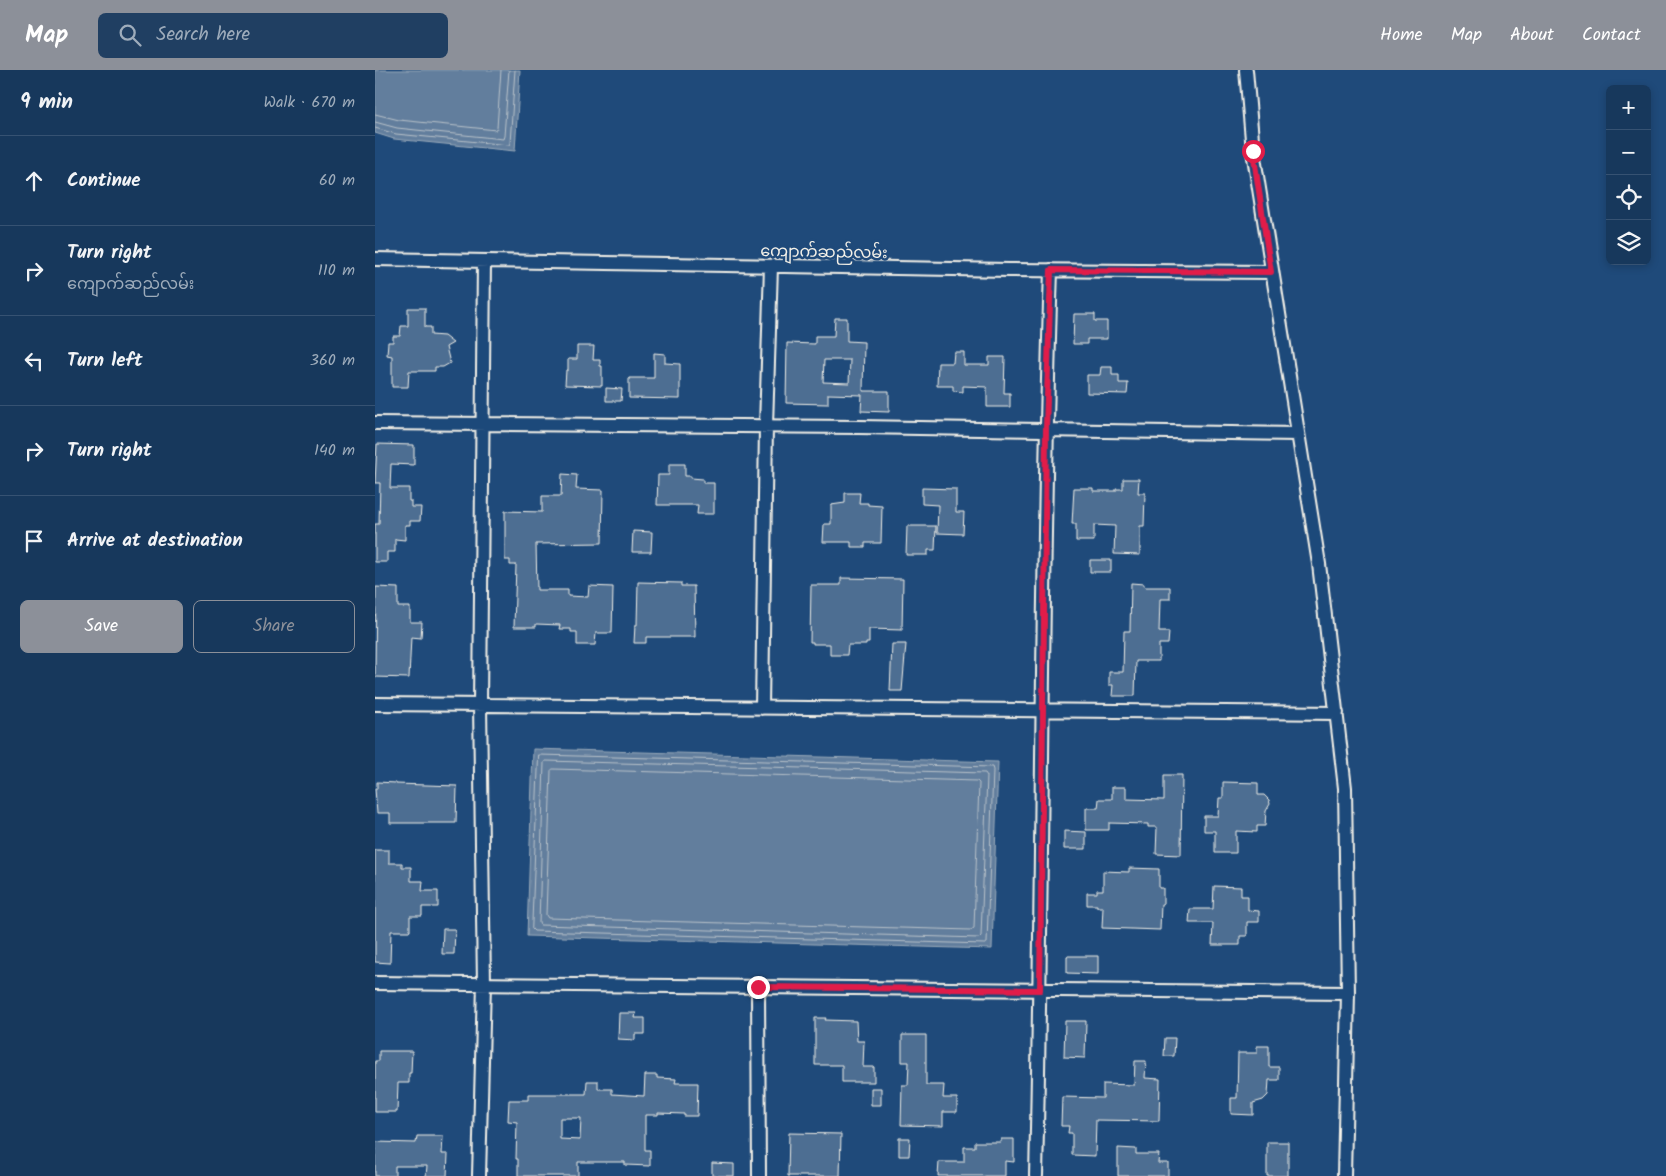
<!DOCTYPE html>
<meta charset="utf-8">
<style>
:root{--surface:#17385c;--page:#203f62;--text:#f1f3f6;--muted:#9eacbb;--line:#365272;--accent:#8c9099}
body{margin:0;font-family:Kalam,"Noto Sans Myanmar",sans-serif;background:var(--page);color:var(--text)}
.controls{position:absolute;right:15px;top:15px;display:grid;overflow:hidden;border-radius:8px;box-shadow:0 2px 8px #0003}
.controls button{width:45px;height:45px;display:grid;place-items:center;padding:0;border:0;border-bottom:1px solid var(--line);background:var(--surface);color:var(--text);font:25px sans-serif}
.stop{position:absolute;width:15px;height:15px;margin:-11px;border:4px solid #e11d48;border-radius:50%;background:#fff}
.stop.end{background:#e11d48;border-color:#fff;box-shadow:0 1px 5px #0008}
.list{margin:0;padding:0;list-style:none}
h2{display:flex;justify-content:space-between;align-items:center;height:65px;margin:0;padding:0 20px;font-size:21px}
h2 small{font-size:16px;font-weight:400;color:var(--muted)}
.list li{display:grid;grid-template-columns:32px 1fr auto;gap:15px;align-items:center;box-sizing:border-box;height:90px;padding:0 20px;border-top:1px solid var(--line)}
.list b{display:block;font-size:19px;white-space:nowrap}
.list p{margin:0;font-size:16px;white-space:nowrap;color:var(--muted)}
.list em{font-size:16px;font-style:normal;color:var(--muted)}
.actions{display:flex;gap:10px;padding:15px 20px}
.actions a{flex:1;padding:11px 0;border:1px solid var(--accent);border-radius:8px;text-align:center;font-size:18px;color:var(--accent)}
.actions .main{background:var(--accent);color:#fff}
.icon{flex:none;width:28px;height:28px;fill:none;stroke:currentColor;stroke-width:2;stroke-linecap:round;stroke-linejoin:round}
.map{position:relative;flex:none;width:1291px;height:1106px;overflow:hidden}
header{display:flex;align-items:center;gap:30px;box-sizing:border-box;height:70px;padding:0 25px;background:var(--accent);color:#fff}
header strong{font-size:24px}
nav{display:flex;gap:28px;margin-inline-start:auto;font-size:18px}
.search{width:350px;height:45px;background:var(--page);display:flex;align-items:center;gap:12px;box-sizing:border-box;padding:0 18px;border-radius:8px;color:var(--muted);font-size:19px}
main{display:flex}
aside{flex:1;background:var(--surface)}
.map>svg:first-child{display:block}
</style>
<header>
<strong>Map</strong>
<div class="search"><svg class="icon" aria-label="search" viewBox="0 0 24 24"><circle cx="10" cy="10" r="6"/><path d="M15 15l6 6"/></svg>Search here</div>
<nav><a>Home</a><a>Map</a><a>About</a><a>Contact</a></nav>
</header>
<main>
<aside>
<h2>9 min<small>Walk · 670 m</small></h2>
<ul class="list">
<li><svg class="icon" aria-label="ahead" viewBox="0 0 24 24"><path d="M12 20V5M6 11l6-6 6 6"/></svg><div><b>Continue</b></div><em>60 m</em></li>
<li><svg class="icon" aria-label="right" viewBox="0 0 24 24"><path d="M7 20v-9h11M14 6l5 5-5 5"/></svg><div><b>Turn right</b><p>ကျောက်ဆည်လမ်း</p></div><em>110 m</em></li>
<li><svg class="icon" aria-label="left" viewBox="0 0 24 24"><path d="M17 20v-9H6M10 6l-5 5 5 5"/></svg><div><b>Turn left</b></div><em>360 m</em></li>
<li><svg class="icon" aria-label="right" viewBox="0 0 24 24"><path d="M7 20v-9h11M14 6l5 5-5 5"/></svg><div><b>Turn right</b></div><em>140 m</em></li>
<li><svg class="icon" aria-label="arrive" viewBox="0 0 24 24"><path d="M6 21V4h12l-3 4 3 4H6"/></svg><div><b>Arrive at destination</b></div></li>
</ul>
<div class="actions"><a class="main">Save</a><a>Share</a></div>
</aside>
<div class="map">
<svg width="1291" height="1106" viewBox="0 0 1291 1106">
<rect width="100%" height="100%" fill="#1f4a7a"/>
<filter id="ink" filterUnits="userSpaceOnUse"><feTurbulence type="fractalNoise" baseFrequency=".02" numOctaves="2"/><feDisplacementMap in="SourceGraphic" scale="10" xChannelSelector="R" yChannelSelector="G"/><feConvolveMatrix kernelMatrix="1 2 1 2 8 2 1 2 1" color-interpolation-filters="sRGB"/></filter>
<g filter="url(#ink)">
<path fill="#627e9d" stroke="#9cacbb" d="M0 0H145L140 81 19 69 0 63Z
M158 679 623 692 617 879 152 866Z"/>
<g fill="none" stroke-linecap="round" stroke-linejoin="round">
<path stroke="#bac3ca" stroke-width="1" d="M0 44 24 50 121 60 122 58 126 0
M0 52 22 58 128 69 129 66 134 0
M0 58 21 64 134 75 135 73 140 0
M164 685 617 697 618 700 612 873 610 874 159 861 157 859Z
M171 691 610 703 612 706 606 866 604 868 165 855 164 853 169 693Z
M178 699 602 711 604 713 599 858 596 860 173 848 171 845 176 701Z"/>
</g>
<path fill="#4d6e92" stroke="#f4f1e8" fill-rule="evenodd" d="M33 238H50V257H56V265L69 266 78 273 71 277 75 293 68 297H60V301H34L33 317H17V286L12 285 13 272H18V266H25L26 256H33Z
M699 244H720V251H732V269H712V274H698Z
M460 248H472V271L489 272 488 321H514V342L486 341 487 325 453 324V334L411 333 412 273 440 274V266H459ZM449 290H475L474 313 448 312Z
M202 276H219L218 290H225V296H227V316L190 315 191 300H193V289H202Z
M579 282H589V295H614V287H630L629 323H635V337H612V317L588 316V322L578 321V316H562L563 293H578Z
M279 283 290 284V293L305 294V329L254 328V308H279Z
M726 297H737V305H744V313H753L752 324 712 323V305H725Z
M231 318 247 319 246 331H231Z
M2 374 39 375V395L16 394 15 418H34V431H36V437H46L45 451H35V455H30V470L20 469V482H12V492H0V454H4L5 413H0Z
M294 394H310V406H316V408L328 409V413H339V444H322L323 435H282L283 405H294Z
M187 404 202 405 201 419 228 420 227 473 161 474 162 520H193V526L213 527 214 516 238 517 237 563H221L220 575H202V562H196V559H184L185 555 161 554V557H139L141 495H135V490H130V441L167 442V426H186Z
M748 409H764L763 423H770L769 456H765V485L739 484 740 456 719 455V471H701V454H697L699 418H718V421H741V419H748Z
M547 418 581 419V442H589L588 464 562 463 563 435 547 434Z
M470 423H485L484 433H493V435L507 436 506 473H490V477H476V472H448L449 454H456V435L470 433Z
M532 456H561L560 480H553V485H531Z
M258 461 277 462 276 482H257Z
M715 490H736V502H715Z
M466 508 528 509 527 560 494 559V573H491V575H473L472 585H455V574H438V572H435L436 515H466Z
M263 512 306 513V516H319L320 567H271V573H259L260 555H262Z
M756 513 769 514V517H795V529H785L784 562H794L793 574H784V591H761L760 626H737L738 615H734V602H748L749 561H755Z
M1 517 23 518V537H35V552H47L46 568 36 567 34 608 0 607Z
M517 574H531L527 621H515Z
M789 705H807L806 785 781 784 782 757H773V754L734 753V760H711V738H723L724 729H737V717H751V729L789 730Z
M2 712 21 713V714L82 716 81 753H15V743H2L0 719H2Z
M848 712 883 713V725H889L894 730 895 734 891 741 890 756H882V762L861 761V783H840V761H829V746H843L844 728H848Z
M689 761 711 762V779H689Z
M0 780H14V793H27V797H36V811H48L47 821H63V837H47V846H35V861H16L15 893 0 892Z
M754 798 784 799V818H788V834H786L785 860 727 858 728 837H722V835H712V823H722V820H728V801L754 802Z
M839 816 866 817V826H873V840L884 841V852H872V866H865V875H837L838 853H814L815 839H838Z
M68 859H80L79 884H67Z
M692 886H723V904L692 903Z
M244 943H261L260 948H270V964H260V970L243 969Z
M440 948H451L450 950 481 951 482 971H489L488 997H499V1012H467V995H440Z
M690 951H711L710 988 689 987Z
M527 965H551V1015H569L568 1028H582V1042H568V1056L526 1055 527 1015H533L534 992H527Z
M790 968H800L799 986H789Z
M882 976H894V997H904V1010H894L893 1025 888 1030 878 1033V1045L856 1044V1028H862L863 983H882Z
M4 981H37L36 1003H34V1013H23L22 1042H0V991H4Z
M760 991H771L770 1008 785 1009 784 1051 721 1050 720 1086 697 1085V1063H693L694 1056H686L687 1027 728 1028V1014L759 1015Z
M270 1005H282V1008L301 1009 300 1013H323L322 1046H309V1044L283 1043V1045H270V1080H275V1096L250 1095V1092H203V1106H143V1089H141L142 1052 133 1051 134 1030H153V1024H211L212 1011H223V1019H237V1024L269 1026ZM185 1048H206L205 1070 185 1069Z
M496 1018H506V1035H496Z
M414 1063 466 1064 465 1106H413Z
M42 1066H68L67 1084H73L72 1106H51L52 1096H20V1106H0V1072L41 1073Z
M524 1068H535L534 1086H524Z
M626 1069H639V1092L630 1091V1106H563L564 1092H589V1077H600V1072H626Z
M892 1072H913V1106H892Z
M743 1078 761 1079V1084H784L783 1093H793V1106H743Z
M337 1093 359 1094V1106H337Z"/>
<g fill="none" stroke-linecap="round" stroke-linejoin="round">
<g stroke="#f4f1e8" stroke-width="16">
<path id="street" d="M871 0 878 81 944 494 970 718 973 923 969 1106
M0 189 634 200 897 202
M0 353 484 357 923 364
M0 634 962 643
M387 638 391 356 396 196
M0 913 973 923
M383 917 384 1106
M104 1106 109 914 105 635 109 191
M661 1106C668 804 666 502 676 200"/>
</g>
<use href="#street" stroke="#1f4a7a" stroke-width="12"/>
</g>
</g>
<g fill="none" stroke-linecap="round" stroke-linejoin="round" filter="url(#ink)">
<path stroke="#e11d48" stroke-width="6" d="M383 917 665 920 671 360 676 200 896 202 878 81"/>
</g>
<g text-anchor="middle" stroke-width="5" stroke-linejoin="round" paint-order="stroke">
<g font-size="16" fill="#f4f1e8" stroke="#1f4a7a">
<text transform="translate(449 181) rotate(1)" y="6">ကျောက်ဆည်လမ်း</text>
</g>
</g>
</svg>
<div class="controls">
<button>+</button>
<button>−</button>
<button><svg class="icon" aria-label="locate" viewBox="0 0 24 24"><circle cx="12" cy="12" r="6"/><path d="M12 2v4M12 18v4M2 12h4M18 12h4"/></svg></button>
<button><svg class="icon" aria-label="layers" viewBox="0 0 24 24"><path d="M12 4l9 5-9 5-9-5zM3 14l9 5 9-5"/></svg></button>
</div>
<div class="stop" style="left:878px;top:81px"></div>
<div class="stop end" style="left:383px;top:917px"></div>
</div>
</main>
